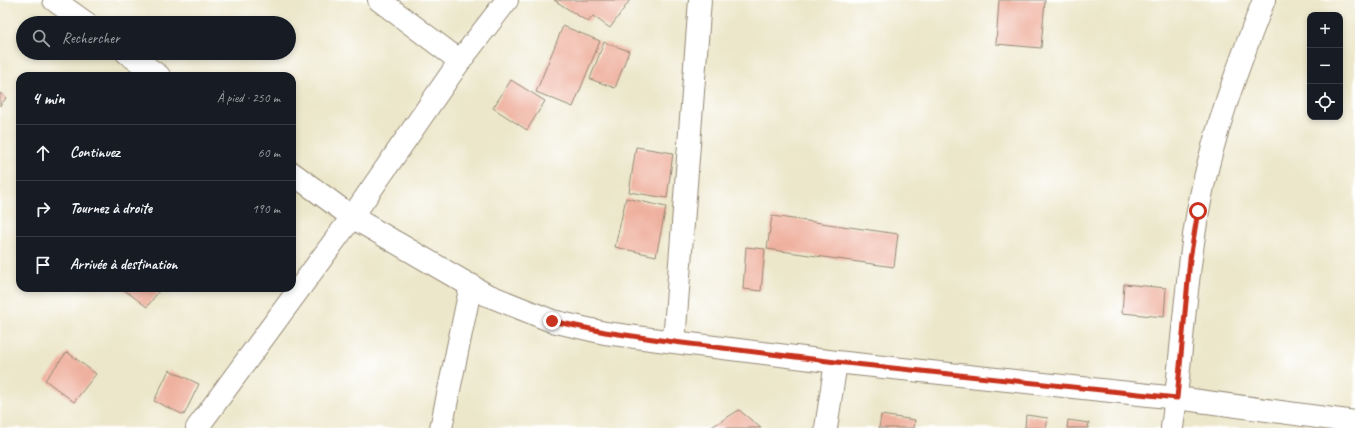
<!DOCTYPE html>
<html lang="fr">
<meta charset="utf-8">
<style>
:root{--surface:#171b24;--page:#20242c;--text:#f1f3f6;--muted:#9ea1a6;--line:#363941}
body{margin:0;font-family:Caveat,sans-serif;background:var(--page);color:var(--text)}
.controls{position:absolute;right:12px;top:12px;display:grid;overflow:hidden;border-radius:8px;box-shadow:0 2px 6px #0003}
.controls button{width:36px;height:36px;display:grid;place-items:center;padding:0;border:0;border-bottom:1px solid var(--line);background:var(--surface);color:var(--text);font:20px sans-serif}
.stop{position:absolute;width:12px;height:12px;margin:-9px;border:3px solid #c8321e;border-radius:50%;background:#fff}
.stop.end{background:#c8321e;border-color:#fff;box-shadow:0 1px 4px #0008}
.list{margin:0;padding:0;list-style:none}
h2{display:flex;justify-content:space-between;align-items:center;height:52px;margin:0;padding:0 16px;font-size:17px}
h2 small{font-size:13px;font-weight:400;color:var(--muted)}
.list li{display:grid;grid-template-columns:26px 1fr auto;gap:12px;align-items:center;box-sizing:border-box;height:56px;padding:0 16px;border-top:1px solid var(--line)}
.list b{display:block;font-size:15px;white-space:nowrap}
.list em{font-size:13px;font-style:normal;color:var(--muted)}
.icon{flex:none;width:22px;height:22px;fill:none;stroke:currentColor;stroke-width:2;stroke-linecap:round;stroke-linejoin:round}
.map{position:relative;flex:none;width:1355px;height:428px;overflow:hidden}
.search{position:absolute;background:var(--surface);box-shadow:0 2px 6px #0003;left:16px;top:16px;width:280px;height:44px;display:flex;align-items:center;gap:10px;box-sizing:border-box;padding:0 14px;border-radius:22px;color:var(--muted);font-size:15px}
.panel{position:absolute;background:var(--surface);box-shadow:0 2px 6px #0003;left:16px;top:72px;width:280px;height:220px;border-radius:12px}
.map>svg:first-child{display:block}
</style>
<div class="map">
<svg width="1355" height="428" viewBox="0 0 1355 428">
<rect width="100%" height="100%" fill="#fff"/>
<filter id="ink" filterUnits="userSpaceOnUse"><feTurbulence type="fractalNoise" baseFrequency=".025" numOctaves="2"/><feDisplacementMap in="SourceGraphic" scale="8" xChannelSelector="R" yChannelSelector="G"/><feConvolveMatrix kernelMatrix="1 2 1 2 8 2 1 2 1" color-interpolation-filters="sRGB"/></filter>
<filter id="wash" filterUnits="userSpaceOnUse"><feTurbulence type="fractalNoise" baseFrequency=".012" numOctaves="4" result="noise"/><feDisplacementMap in="SourceGraphic" scale="16" xChannelSelector="R" yChannelSelector="G"/><feGaussianBlur stdDeviation="0.9" result="paint"/><feColorMatrix in="noise" values="0 0 0 0 0 0 0 0 0 0 0 0 0 0 0 0 0 1.4 0 .05"/><feComposite in="paint" operator="in"/></filter>
<g filter="url(#wash)">
<rect width="100%" height="100%" fill="#ece7ca"/>
<g id="blocks">
<path fill="#efb19f" d="M554 0H630L610 28 593 16 588 22Z
M999 0H1045L1041 48 996 44Z
M563 26 600 41 573 107 536 92Z
M604 42 629 51 615 88 590 79Z
M511 80 545 101 527 130 493 108Z
M0 93 6 98 0 106Z
M636 147 673 153 667 198 629 192Z
M626 198 666 207 656 256 615 247Z
M772 216 898 234 894 267 767 249Z
M746 247 765 249 761 291 743 289Z
M1124 284 1166 288 1164 317 1122 313Z
M124 288H161L147 307 123 289Z
M67 352 96 374 74 402 45 380Z
M169 370 199 384 184 415 154 401Z
M739 410 761 428H710Z
M881 415 915 420 914 428H879Z
M1026 415 1048 418 1046 428H1025Z
M1068 420 1089 423 1088 428H1067Z"/>
</g>
</g>
<g filter="url(#ink)">
<use href="#blocks" fill-opacity="0" stroke="#948874" stroke-width="1"/>
<g fill="none" stroke-linecap="round" stroke-linejoin="round">
<g stroke="#948874" stroke-width="24">
<path id="minor" d="M54 0 86 23
M379 0 460 61
M127 53 159 76
M292 173 352 217 485 294 552 321 605 333 674 342 836 362 1177 398 1355 422
M674 342 700 0
M197 428 352 217 460 61 507 0
M441 428 471 285
M826 428 836 362
M1172 428C1182 356 1185 283 1198 211 1211 139 1237 69 1264 0"/>
</g>
<use href="#minor" stroke="#fff" stroke-width="22"/>
</g>
</g>
<g fill="none" stroke-linecap="round" stroke-linejoin="round" filter="url(#ink)">
<path stroke="#c8321e" stroke-width="5" d="M552 321 605 332 674 342 836 362 1177 398 1190 259 1198 211"/>
</g>
</svg>
<div class="controls">
<button>+</button>
<button>−</button>
<button><svg class="icon" aria-label="locate" viewBox="0 0 24 24"><circle cx="12" cy="12" r="6"/><path d="M12 2v4M12 18v4M2 12h4M18 12h4"/></svg></button>
</div>
<div class="stop" style="left:1198px;top:211px"></div>
<div class="stop end" style="left:552px;top:321px"></div>
<div class="search"><svg class="icon" aria-label="search" viewBox="0 0 24 24"><circle cx="10" cy="10" r="6"/><path d="M15 15l6 6"/></svg>Rechercher</div>
<section class="panel">
<h2>4 min<small>À pied · 250 m</small></h2>
<ul class="list">
<li><svg class="icon" aria-label="ahead" viewBox="0 0 24 24"><path d="M12 20V5M6 11l6-6 6 6"/></svg><div><b>Continuez</b></div><em>60 m</em></li>
<li><svg class="icon" aria-label="right" viewBox="0 0 24 24"><path d="M7 20v-9h11M14 6l5 5-5 5"/></svg><div><b>Tournez à droite</b></div><em>190 m</em></li>
<li><svg class="icon" aria-label="arrive" viewBox="0 0 24 24"><path d="M6 21V4h12l-3 4 3 4H6"/></svg><div><b>Arrivée à destination</b></div></li>
</ul>
</section>
</div>
